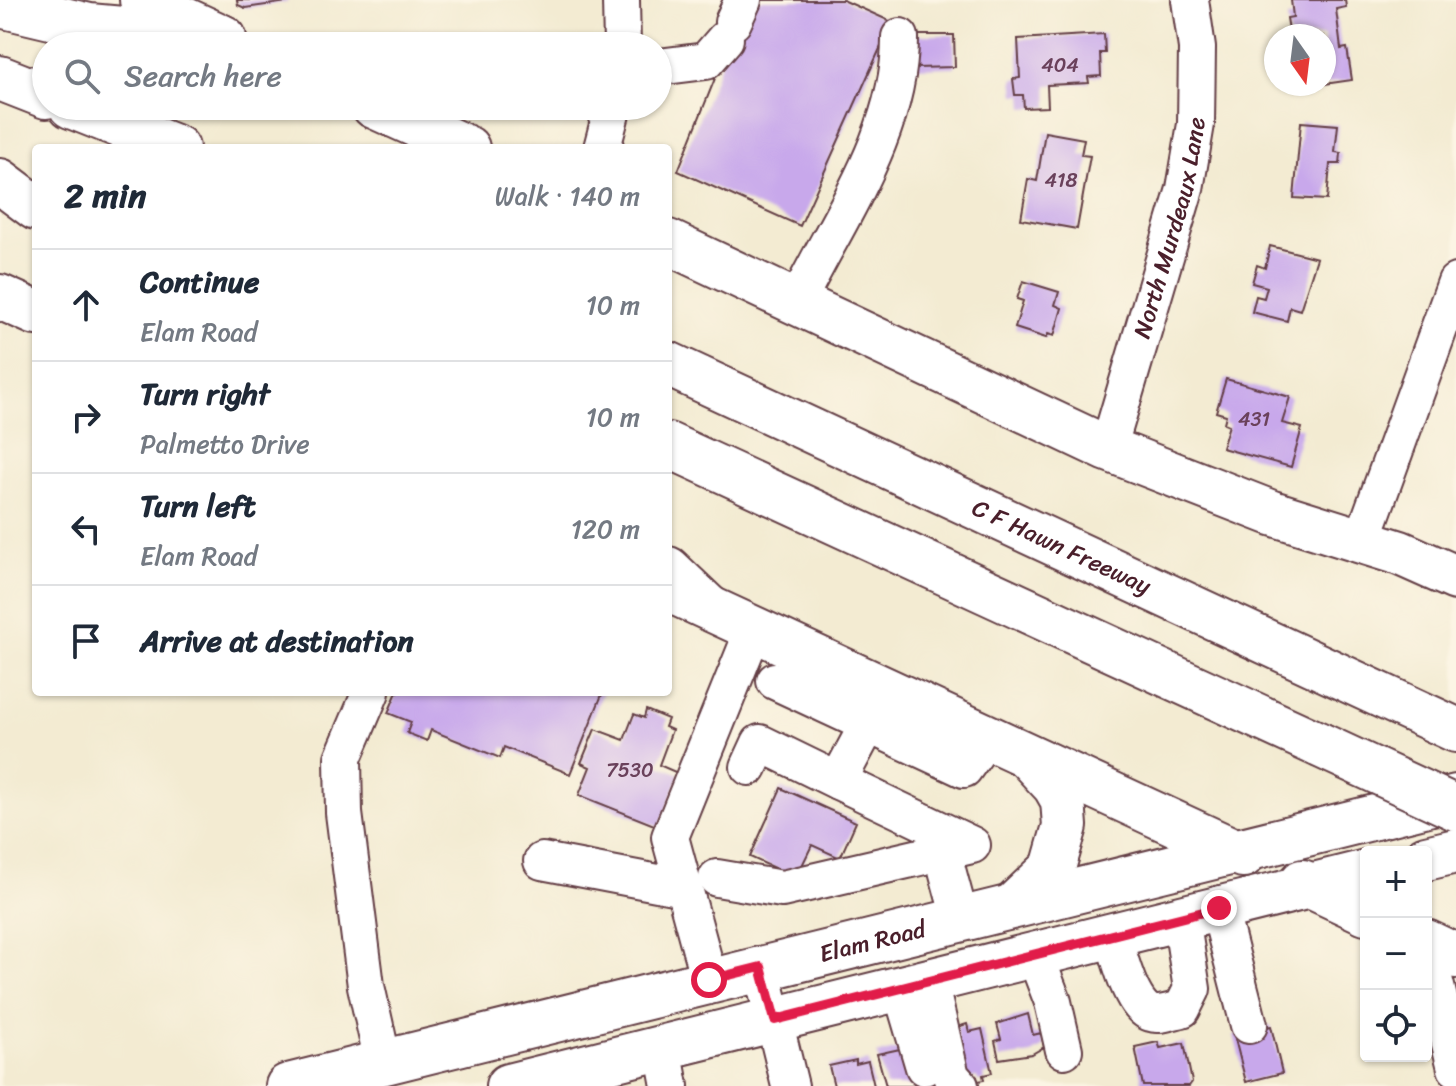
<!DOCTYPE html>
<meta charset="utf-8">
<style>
:root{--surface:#fff;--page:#f2f2f3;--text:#1f2937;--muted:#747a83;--line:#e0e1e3}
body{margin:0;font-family:Sriracha,sans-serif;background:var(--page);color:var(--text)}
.controls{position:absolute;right:24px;bottom:24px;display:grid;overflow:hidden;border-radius:8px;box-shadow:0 2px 6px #0004}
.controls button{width:72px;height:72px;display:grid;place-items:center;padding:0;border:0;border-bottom:2px solid var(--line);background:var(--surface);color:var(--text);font:40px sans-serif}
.compass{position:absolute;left:1264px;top:24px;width:72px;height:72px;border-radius:50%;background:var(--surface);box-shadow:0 2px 6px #0004;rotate:166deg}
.stop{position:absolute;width:24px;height:24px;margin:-18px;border:6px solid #e11d48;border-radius:50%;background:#fff}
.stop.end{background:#e11d48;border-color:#fff;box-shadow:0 2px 8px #0008}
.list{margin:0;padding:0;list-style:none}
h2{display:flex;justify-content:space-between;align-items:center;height:104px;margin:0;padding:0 32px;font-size:34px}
h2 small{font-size:26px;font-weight:400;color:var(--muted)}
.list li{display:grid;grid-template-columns:52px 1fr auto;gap:24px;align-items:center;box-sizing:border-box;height:112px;padding:0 32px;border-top:2px solid var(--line)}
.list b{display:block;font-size:30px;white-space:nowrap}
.list p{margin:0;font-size:26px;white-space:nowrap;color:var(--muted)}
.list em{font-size:26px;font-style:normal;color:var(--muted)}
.icon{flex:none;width:44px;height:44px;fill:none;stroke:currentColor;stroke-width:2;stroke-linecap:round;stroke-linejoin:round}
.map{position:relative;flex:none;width:1456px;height:1086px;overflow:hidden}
.search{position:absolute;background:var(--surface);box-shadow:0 2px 6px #0004;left:32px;top:32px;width:640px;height:88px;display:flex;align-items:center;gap:20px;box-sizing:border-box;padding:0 28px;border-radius:44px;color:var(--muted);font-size:30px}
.panel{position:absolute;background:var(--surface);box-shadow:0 2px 6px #0004;left:32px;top:144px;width:640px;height:552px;border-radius:8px}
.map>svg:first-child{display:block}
</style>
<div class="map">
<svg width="1456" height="1086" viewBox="0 0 1456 1086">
<rect width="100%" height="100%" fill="#fcf5e5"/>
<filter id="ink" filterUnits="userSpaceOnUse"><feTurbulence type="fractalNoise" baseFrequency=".0125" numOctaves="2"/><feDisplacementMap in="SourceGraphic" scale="16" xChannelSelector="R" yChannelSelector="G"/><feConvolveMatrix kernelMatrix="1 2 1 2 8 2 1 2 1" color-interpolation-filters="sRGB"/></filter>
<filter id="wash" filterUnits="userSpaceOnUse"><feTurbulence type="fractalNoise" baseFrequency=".006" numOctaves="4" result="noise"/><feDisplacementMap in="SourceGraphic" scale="32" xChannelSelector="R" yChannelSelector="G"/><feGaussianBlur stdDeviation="1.8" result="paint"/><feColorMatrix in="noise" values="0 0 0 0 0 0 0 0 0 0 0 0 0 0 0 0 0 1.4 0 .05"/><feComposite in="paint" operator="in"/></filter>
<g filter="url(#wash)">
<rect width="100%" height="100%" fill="#f3ebd2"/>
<g id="blocks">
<path fill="#c8a8eb" d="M237 0H288V2L245 8 238 5Z
M753 0H843L892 22 800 226 678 171 730 41Z
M1291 0H1345L1346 7 1336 9 1341 49 1347 48 1352 80 1324 84V36H1290L1287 18 1293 17Z
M1104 34 1105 53H1100L1101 76 1088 77 1089 83 1047 85 1048 107 1024 108 1023 95H1015L1013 79 1020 78 1018 39Z
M915 35H954L955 67 915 68Z
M1301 122 1338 125 1335 152 1341 153 1340 164H1330L1327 200 1294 198Z
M1045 132 1084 139 1081 155 1090 156 1077 229 1021 219 1028 179 1037 181Z
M1270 246 1317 258 1300 310 1290 307 1287 321 1252 312 1256 296 1264 298 1267 287 1252 283 1257 265 1265 268Z
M1023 281 1059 292 1055 305 1062 308 1054 336 1048 334 1046 338 1015 328 1023 301 1017 299Z
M1226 379 1290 397 1282 423 1302 428 1291 467 1222 448 1229 425 1224 423 1226 415 1216 412Z
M397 692H603L570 774 504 747 500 758 431 730 427 741 407 733 411 722 388 713Z
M646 710 668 719 665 727 672 730 659 765 680 774 659 827 579 795 590 767 581 763 595 729 624 740 634 714 644 718Z
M781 788 856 822 840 858 812 845 796 878 750 857Z
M1028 1014 1033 1035 1041 1033 1044 1047 1032 1054 999 1059 995 1041 1001 1039 997 1024Z
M967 1024 969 1032 982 1029 992 1073 983 1075 984 1080 978 1081 977 1077 961 1080 957 1027Z
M1271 1026 1282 1073 1246 1082 1234 1035Z
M1158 1042 1160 1048 1184 1043 1192 1082 1189 1086H1143L1135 1047Z
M909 1047 917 1086H886L877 1054Z
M856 1060V1064L868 1061 874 1086H834L829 1066Z"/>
</g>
</g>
<g filter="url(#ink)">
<use href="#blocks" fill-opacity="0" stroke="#633e44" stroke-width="2"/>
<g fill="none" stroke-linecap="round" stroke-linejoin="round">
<g stroke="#633e44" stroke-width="40">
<g id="minor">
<path d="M621 0 622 46"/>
<path d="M733 22 743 0"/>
<path d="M658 67 706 61 725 39"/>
<path d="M602 148 613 106"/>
<path d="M796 304C836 221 901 133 900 37"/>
<path id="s1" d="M1108 449 1185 189 1196 124 1197 48 1190 0"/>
<path d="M1362 541 1456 282"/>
<path d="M775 681 964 769 987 737"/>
<path d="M371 692 343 758 344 813 366 986 383 1062"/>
<path d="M749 767 760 743 838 781 878 706"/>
<path d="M942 851 960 918"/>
<path d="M542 861 684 888"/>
<path d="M717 878 782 889 972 845 838 781"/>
<path d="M1219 908 1249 1025"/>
<path d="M1113 935C1118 954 1131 1007 1151 1013 1160 1016 1172 1011 1182 1009L1192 989 1181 918"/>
<path d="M1426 946 1456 1068"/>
<path d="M1035 955 1053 1002 1064 1050"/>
<path d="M761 967 790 1086"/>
<path d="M709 980 670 837 754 629"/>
<path d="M929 981 951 1076 960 1086"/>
<path d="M901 989 924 1067"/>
<path d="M663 1048 670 1086"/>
</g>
</g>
<g stroke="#633e44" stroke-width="48">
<g id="major">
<path d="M142 0 220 36"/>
<path d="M374 106 467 148"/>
<path d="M668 242 1108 449 1272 513 1400 553 1456 578"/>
<path d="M0 297 36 313"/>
<path d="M674 592 1243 855"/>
<path d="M1426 858 1456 851"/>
<path d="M1302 882 1366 912"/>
<path d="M1014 905 1053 868 1065 826 1063 800 1055 786 1029 758"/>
<path d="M1426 942 1456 956"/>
<path id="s2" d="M288 1086 1456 797"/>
<path d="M508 1086 1366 872"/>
</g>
</g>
<g stroke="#633e44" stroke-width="48">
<g id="highway">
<path d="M0 5 89 26 224 38"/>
<path d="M0 78 46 96"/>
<path d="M71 106 177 148"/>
<path d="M0 181 36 208"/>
<path id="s3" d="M668 364 1456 730"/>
<path d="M668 445 1320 745"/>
<path d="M668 569 708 607"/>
</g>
</g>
<use href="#minor" stroke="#fff" stroke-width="36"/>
<use href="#major" stroke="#fff" stroke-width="44"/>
<use href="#highway" stroke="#fff" stroke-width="44"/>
<g stroke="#633e44" stroke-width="48" stroke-linecap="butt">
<path id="highway-bridge" d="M1320 745 1456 808"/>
</g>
<use href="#highway-bridge" stroke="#fff" stroke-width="44"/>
</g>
</g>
<g fill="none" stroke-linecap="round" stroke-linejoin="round" filter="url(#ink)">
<path stroke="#e11d48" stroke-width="10" d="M709 980 761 967 775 1020 1219 908"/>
</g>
<g text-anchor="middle" stroke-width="6" stroke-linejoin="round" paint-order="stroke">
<g font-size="20" fill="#6a415b">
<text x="1060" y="72">404</text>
<text x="1061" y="187">418</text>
<text x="1254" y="426">431</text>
<text x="630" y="777">7530</text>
</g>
<g font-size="24" fill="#4a1f2b" stroke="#fcf5e5">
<text dy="8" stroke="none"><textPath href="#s1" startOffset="230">North Murdeaux Lane</textPath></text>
<text dy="8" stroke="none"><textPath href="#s3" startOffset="434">C F Hawn Freeway</textPath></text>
<text dy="8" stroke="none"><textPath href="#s2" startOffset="602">Elam Road</textPath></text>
</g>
</g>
</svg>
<div class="controls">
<button>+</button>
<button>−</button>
<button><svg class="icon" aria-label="locate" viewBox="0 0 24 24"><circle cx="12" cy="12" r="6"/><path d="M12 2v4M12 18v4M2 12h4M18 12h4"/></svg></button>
</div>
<svg class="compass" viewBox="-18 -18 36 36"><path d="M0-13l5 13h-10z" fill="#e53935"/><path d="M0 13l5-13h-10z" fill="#747a83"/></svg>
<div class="stop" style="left:709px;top:980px"></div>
<div class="stop end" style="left:1219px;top:908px"></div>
<div class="search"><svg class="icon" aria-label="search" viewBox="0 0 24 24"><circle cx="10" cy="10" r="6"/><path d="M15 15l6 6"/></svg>Search here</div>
<section class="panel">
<h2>2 min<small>Walk · 140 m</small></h2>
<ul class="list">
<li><svg class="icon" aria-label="ahead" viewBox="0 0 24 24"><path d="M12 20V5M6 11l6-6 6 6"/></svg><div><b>Continue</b><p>Elam Road</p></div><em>10 m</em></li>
<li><svg class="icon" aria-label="right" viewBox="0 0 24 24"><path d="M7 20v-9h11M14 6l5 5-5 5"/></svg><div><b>Turn right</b><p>Palmetto Drive</p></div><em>10 m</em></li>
<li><svg class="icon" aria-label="left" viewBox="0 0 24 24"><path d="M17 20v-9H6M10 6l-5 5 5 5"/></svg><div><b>Turn left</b><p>Elam Road</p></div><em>120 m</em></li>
<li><svg class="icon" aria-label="arrive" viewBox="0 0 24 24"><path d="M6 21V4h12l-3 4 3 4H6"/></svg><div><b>Arrive at destination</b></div></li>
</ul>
</section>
</div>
